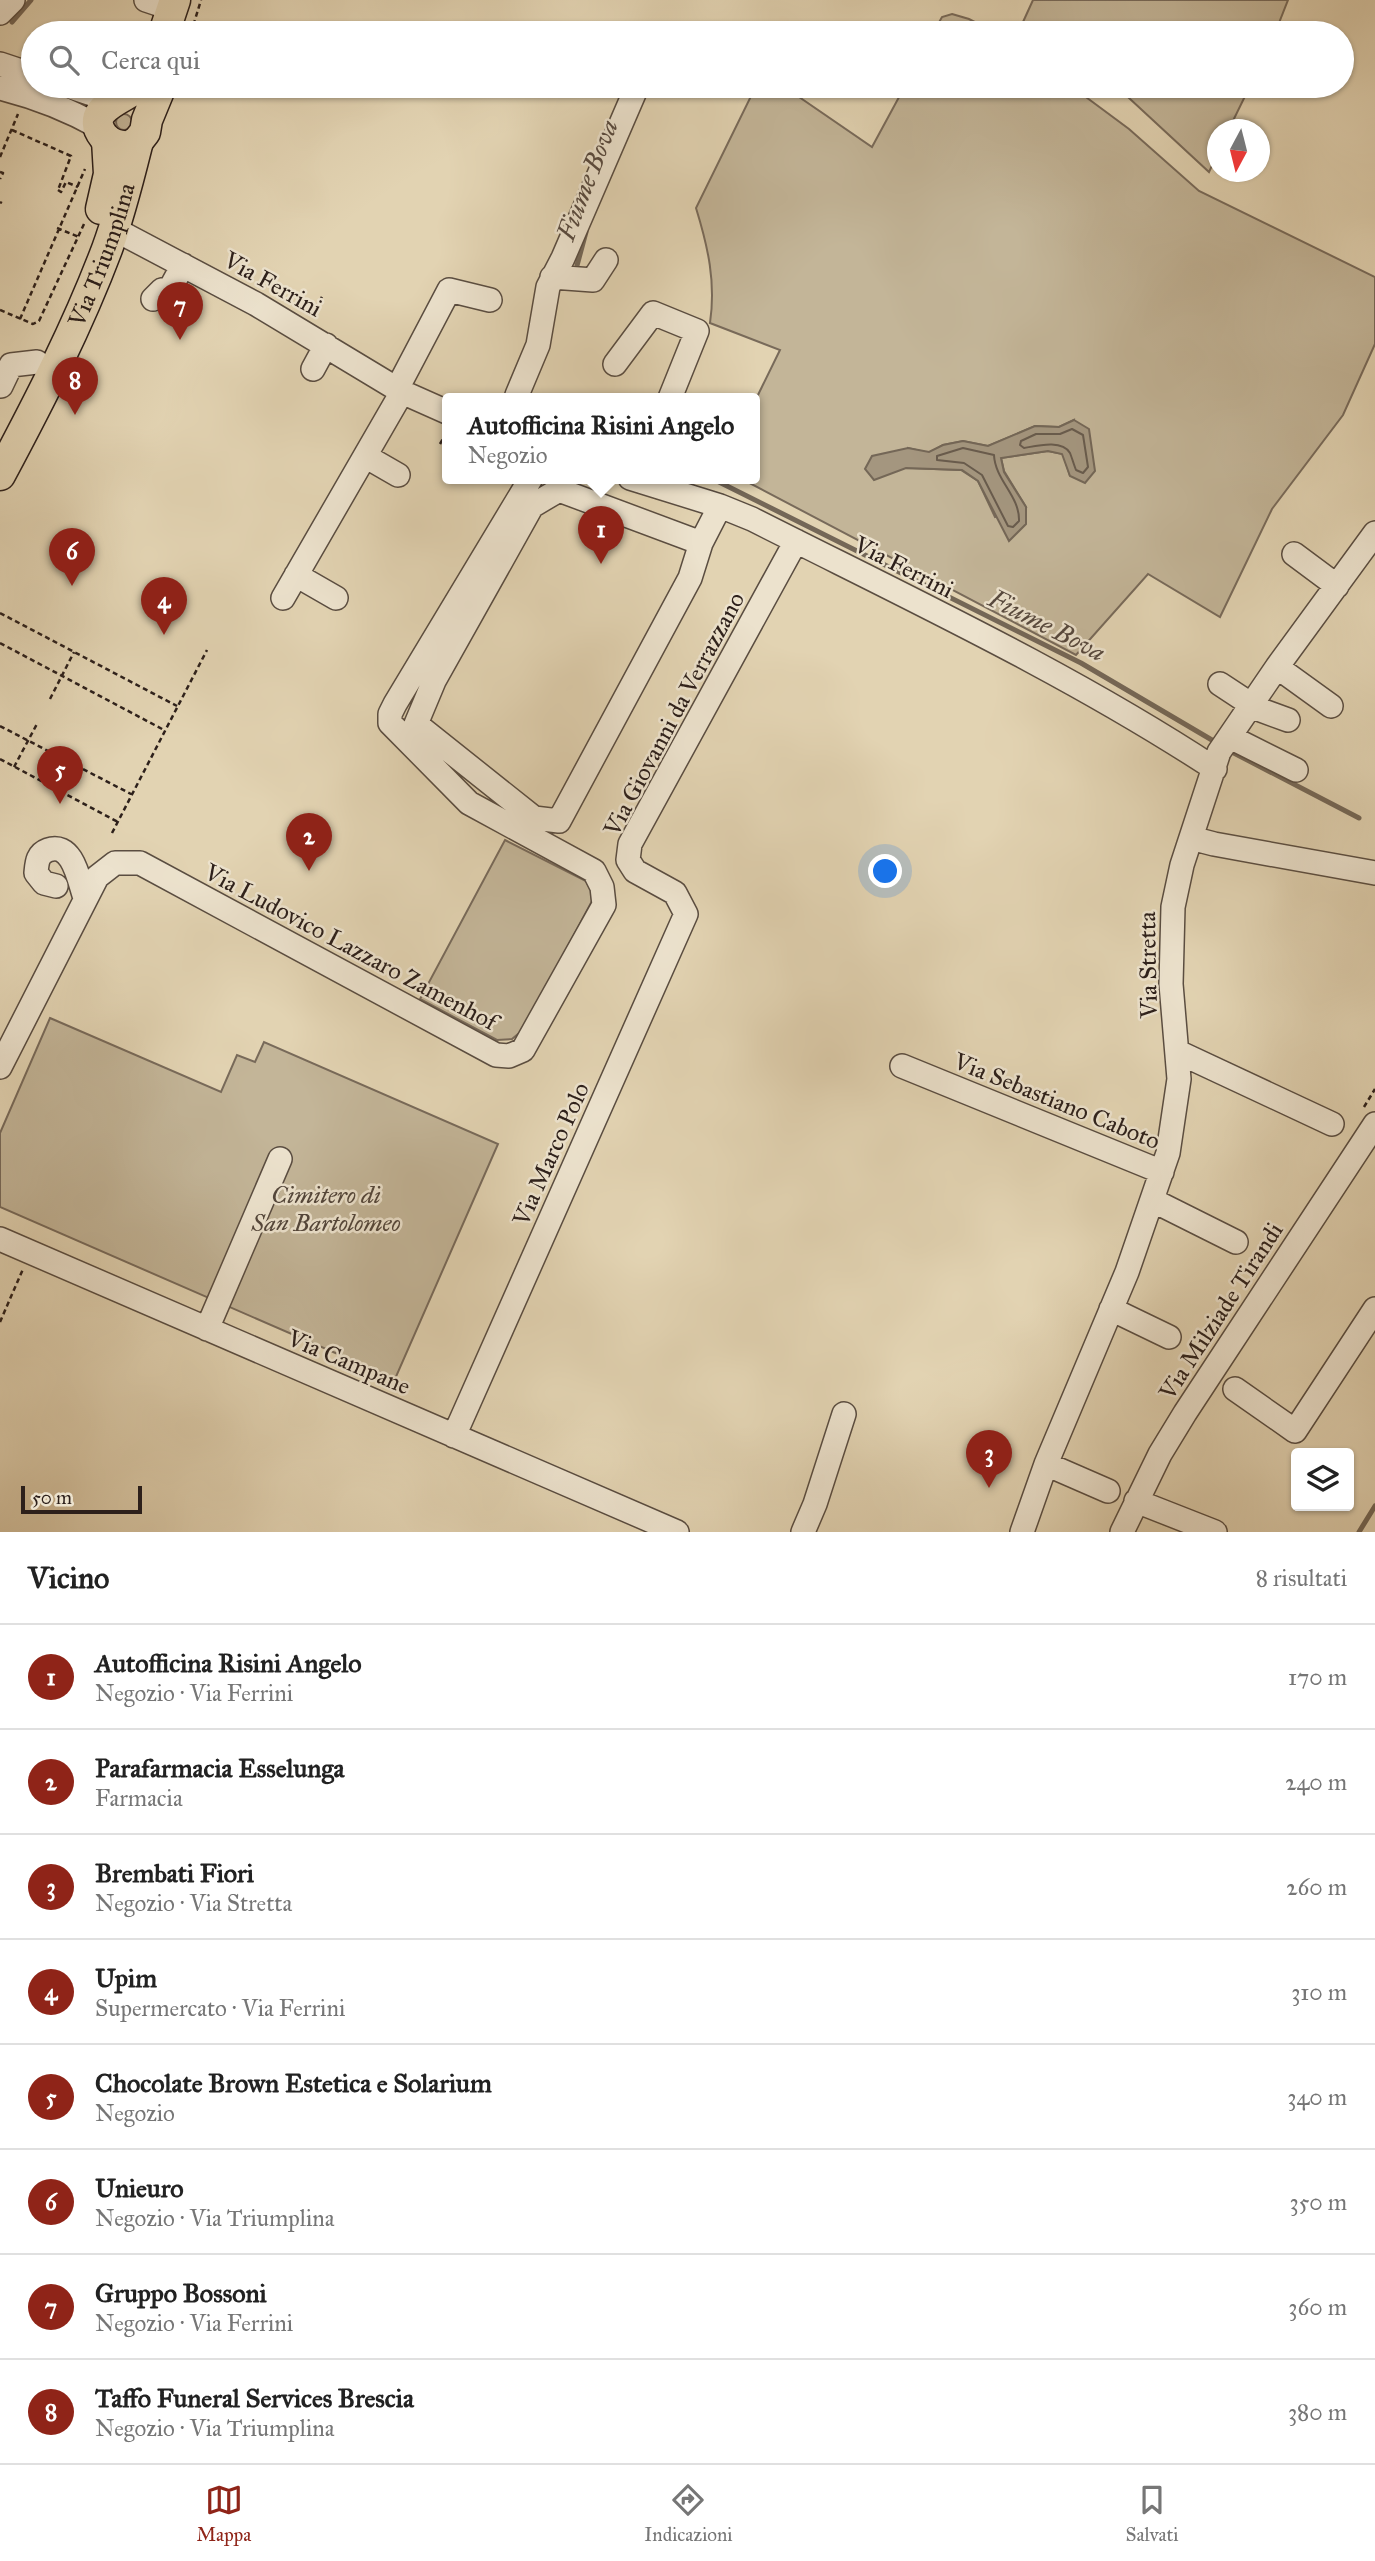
<!DOCTYPE html>
<html lang="it">
<meta charset="utf-8">
<style>
:root{--surface:#fff;--page:#f6f6f6;--text:#222;--muted:#767676;--line:#e0e0e0;--accent:#8f2418}
body{margin:0;font-family:"IM FELL Great Primer",serif;background:var(--page);color:var(--text)}
.controls{position:absolute;right:21px;bottom:21px;display:grid;overflow:hidden;border-radius:7px;box-shadow:0 2px 5px #0004}
.controls button{width:63px;height:63px;display:grid;place-items:center;padding:0;border:0;border-bottom:2px solid var(--line);background:var(--surface);color:var(--text);font:35px sans-serif}
.compass{position:absolute;left:1207px;top:119px;width:63px;height:63px;border-radius:50%;background:var(--surface);box-shadow:0 2px 5px #0004;rotate:187deg}
.scale{position:absolute;left:21px;bottom:18px;width:121px;box-sizing:border-box;padding-left:7px;border:4px solid #2d201b;border-top:0;font-size:19px;line-height:24px;white-space:nowrap;color:#2d201b;-webkit-text-stroke:5px #ece2cd;paint-order:stroke}
.you{position:absolute;left:886px;top:872px;width:24px;height:24px;margin:-18px;border:5px solid #fff;border-radius:50%;background:#1a73e8;box-shadow:0 0 0 10px #1a73e833}
.badge{display:grid;place-items:center;width:46px;height:46px;border-radius:50%;background:var(--accent);color:#fff;font-size:23px;font-weight:700}
.pin{position:absolute;translate:-50% -58px;filter:drop-shadow(0 2px 4px #0008)}
.pin::after{content:'';position:absolute;top:37px;width:24px;height:21px;background:inherit;clip-path:polygon(0 0,100% 0,50% 100%)}
.popup{position:absolute;left:442px;top:393px;width:318px;height:91px;box-sizing:border-box;display:grid;place-content:center;border-radius:7px;background:var(--surface);filter:drop-shadow(0 2px 5px #0005);font-size:23px;white-space:nowrap;color:var(--muted)}
.popup b{font-size:26px;color:var(--text)}
.popup::after{content:'';position:absolute;left:50%;top:100%;margin-left:-14px;border:14px solid transparent;border-top-color:var(--surface)}
.list{margin:0;padding:0;list-style:none}
h2{display:flex;justify-content:space-between;align-items:center;height:91px;margin:0;padding:0 28px;font-size:30px}
h2 small{font-size:23px;font-weight:400;color:var(--muted)}
.list li{display:grid;grid-template-columns:46px 1fr auto;gap:21px;align-items:center;box-sizing:border-box;height:105px;padding:0 28px;border-top:2px solid var(--line)}
.list b{display:block;font-size:26px;white-space:nowrap}
.list p{margin:0;font-size:23px;white-space:nowrap;color:var(--muted)}
.list em{font-size:23px;font-style:normal;color:var(--muted)}
.icon{flex:none;width:38px;height:38px;fill:none;stroke:currentColor;stroke-width:2;stroke-linecap:round;stroke-linejoin:round}
.map{position:relative;flex:none;width:1375px;height:1532px;overflow:hidden}
.search{position:absolute;background:var(--surface);box-shadow:0 2px 5px #0004;left:21px;right:21px;top:21px;height:77px;display:flex;align-items:center;gap:18px;box-sizing:border-box;padding:0 24px;border-radius:38px;color:var(--muted);font-size:26px}
.sheet{height:931px;background:var(--surface)}
nav{display:flex;justify-content:space-around;align-items:center;box-sizing:border-box;height:98px;border-top:2px solid var(--line);background:var(--surface);font-size:19px;color:var(--muted)}
nav a{display:grid;justify-items:center;gap:4px}
nav .on{color:var(--accent)}
.map>svg:first-child{display:block}
</style>
<div class="map">
<svg width="1375" height="1532" viewBox="0 0 1375 1532">
<rect width="100%" height="100%" fill="#e2d3b2"/>
<filter id="stains"><feTurbulence type="fractalNoise" baseFrequency=".00286" numOctaves="4"/><feColorMatrix values="0 0 0 0 .2 0 0 0 0 .09 0 0 0 0 .02 0 0 0 .5 -.17"/></filter>
<radialGradient id="worn" r=".72"><stop offset=".6" stop-color="#630" stop-opacity="0"/><stop offset="1" stop-color="#630" stop-opacity=".3"/></radialGradient>
<path fill="#c3b598" stroke="#786a5a" stroke-width="2" fill-rule="evenodd" d="M1033 0H1288L1275 33H1040L1023 22Z
M952 14 969 19 996 33H933L942 17Z
M756 86H783L872 147 905 86H1071L1129 129 1199 191 1375 277V344L1343 415 1272 509 1220 617 1148 574 1076 655 740 478H755V401L780 350 710 323C716 282 708 247 696 208ZM1074 420 1070 476 1063 454 1048 451 1001 458 1004 471 1026 507 995 517 978 481 961 470 906 468 908 448 929 453 943 445 963 441 988 446 1035 426 1059 427Z
M1116 86H1250L1229 129 1218 130 1217 155 1209 172Z
M116 122a8 8 0 1 1 16 0a8 8 0 1 1-16 0Z
M505 840 586 881 591 890 592 901 524 1029 512 1039 497 1040 420 999Z
M50 1018 221 1092 237 1055 255 1062 264 1042 498 1144 395 1379 0 1207V1133Z"/>
<path fill="#a4967f" stroke="#746757" stroke-width="2" d="M1074 420 1089 429 1095 471 1085 483 1070 476 1062 454 1048 451 1001 458 1004 472 1026 507V524L1009 541 978 481 962 470 906 468 874 480 865 469 872 456 908 448 929 452 943 445 963 441 988 446 1035 426 1059 427Z"/>
<g fill="none" stroke-linecap="round" stroke-linejoin="round">
<path stroke="#685b4d" stroke-width="2" d="M1072 429 1083 435 1088 467 1083 473 1076 470C1074 465 1072 458 1070 453 1062 439 1036 446 1024 448L1020 445 1021 441 1036 434H1060Z
M963 448 994 455C995 480 1020 496 1019 521L1013 527 1008 526 982 475 964 463 937 460V456Z"/>
<path stroke="#746757" stroke-width="5" d="M12 22 31 0
M575 273 586 232
M711 478 1081 663 1217 743
M1228 750 1359 818
M1359 1532 1375 1506"/>
<g stroke="#5a4d41" stroke-width="26">
<path id="minor" d="M146 0 173 9
M0 13 13 0
M0 64 33 75
M68 86 113 101
M0 88C36 97 67 109 99 127
M114 229 256 304 402 392 447 412
M552 277 593 280 606 260
M153 299 162 290 170 289 183 265
M615 364 653 313 697 331 670 398
M313 369 326 345
M1 386 11 365 37 362
M397 389 449 290 490 300
M517 395 538 345 548 287 563 258 636 89
M365 456 398 475
M561 478 559 490 701 543 720 506
M630 478 720 506 752 519C908 598 1069 673 1215 769
M559 490 532 506 434 681 416 724 534 818 559 821 690 578 701 543
M1294 554 1337 586
M296 575 336 598
M283 598 402 392
M1277 667 1331 706
M1220 684 1258 709 1288 720
M1230 737 1296 770
M1191 838 1214 844 1375 873
M56 886 44 883 36 873C37 863 37 854 48 850 73 841 79 881 85 898
M1178 1052 1332 1124
M902 1066 1162 1172
M0 1067 97 877 115 863H140L496 1055 509 1056 523 1050 604 905 602 887 594 871 469 803 390 723V714L395 704 531 478
M1152 1200 1236 1242
M0 1239 677 1532
M1111 1309 1169 1337
M207 1329 280 1159
M1235 1389 1295 1431 1375 1309
M454 1436 686 914 675 893 635 871 628 860 630 844 796 541
M1046 1464 1108 1491
M1136 1501 1215 1532
M803 1532 815 1504 844 1414
M1022 1532 1046 1464 1127 1272 1168 1153 1179 1079 1171 984 1173 907 1182 865 1219 752 1277 667 1375 533
M1122 1532 1160 1454 1185 1413 1375 1124"/>
</g>
<g stroke="#2d201b" stroke-width="33">
<g id="major">
<path d="M164 33 175 0"/>
<path d="M139 86C124 99 82 109 104 137 111 145 120 147 130 146L138 141 145 132 147 120 161 86"/>
<path d="M101 209 109 174 107 140"/>
<path id="s1" d="M0 475C39 402 78 326 107 249 120 214 129 177 138 141"/>
</g>
</g>
<path stroke="#2d201b" stroke-width="2.5" stroke-dasharray="5 3.5" stroke-linecap="butt" d="M191 33 201 0
M12 130 71 156 58 190
M0 157 18 114
M0 172 3 173 0 179
M58 190 61 192 66 182 78 187
M0 202 2 203
M57 228 79 237
M0 310 33 324 39 321 84 224
M311 316 323 295
M20 319 85 169
M440 444 447 432
M0 613 177 706
M0 643 164 730
M50 699 74 652
M0 726 131 794
M0 759 118 822
M14 767 38 722
M112 833 207 650
M1364 1107 1375 1089
M0 1322 23 1269"/>
<use href="#minor" stroke="#ece2cd" stroke-width="23"/>
<use href="#major" stroke="#e2d3b2" stroke-width="30"/>
</g>
<g text-anchor="middle" stroke-width="5" stroke-linejoin="round" paint-order="stroke">
<g font-size="24" fill="#2d201b" stroke="#ece2cd">
<text dy="8" stroke="none"><textPath href="#s1" startOffset="243">Via Triumplina</textPath></text>
<text transform="translate(273 284) rotate(29)" y="8">Via Ferrini</text>
<text transform="translate(904 567) rotate(27)" y="8">Via Ferrini</text>
<text transform="translate(674 714) rotate(-62)" y="8">Via Giovanni da Verrazzano</text>
<text transform="translate(351 947) rotate(28)" y="8">Via Ludovico Lazzaro Zamenhof</text>
<text transform="translate(1148 965) rotate(-91)" y="8">Via Stretta</text>
<text transform="translate(1057 1101) rotate(22)" y="8">Via Sebastiano Caboto</text>
<text transform="translate(551 1154) rotate(-66)" y="8">Via Marco Polo</text>
<text transform="translate(1221 1311) rotate(-57)" y="8">Via Milziade Tirandi</text>
<text transform="translate(349 1362) rotate(23)" y="8">Via Campane</text>
</g>
<g font-size="24" font-style="italic" fill="#52453a" stroke="#ece2cd">
<text x="326" y="1203">Cimitero di<tspan x="326" dy="28">San Bartolomeo</tspan></text>
</g>
<g font-size="26" font-style="italic" fill="#57493e" stroke="#ece2cd">
<text transform="translate(587 180) rotate(-69)" y="9">Fiume Bova</text>
<text transform="translate(1047 625) rotate(27)" y="9">Fiume Bova</text>
</g>
</g>
<rect width="100%" height="100%" filter="url(#stains)"/>
<rect width="100%" height="100%" fill="url(#worn)"/>
</svg>
<div class="controls">
<button><svg class="icon" aria-label="layers" viewBox="0 0 24 24"><path d="M12 4l9 5-9 5-9-5zM3 14l9 5 9-5"/></svg></button>
</div>
<svg class="compass" viewBox="-18 -18 36 36"><path d="M0-13l5 13h-10z" fill="#e53935"/><path d="M0 13l5-13h-10z" fill="#767676"/></svg>
<div class="scale">50 m</div>
<div class="you"></div>
<div class="pin badge" style="left:601px;top:564px">1</div>
<div class="popup"><b>Autofficina Risini Angelo</b>Negozio</div>
<div class="pin badge" style="left:309px;top:871px">2</div>
<div class="pin badge" style="left:989px;top:1488px">3</div>
<div class="pin badge" style="left:164px;top:635px">4</div>
<div class="pin badge" style="left:60px;top:804px">5</div>
<div class="pin badge" style="left:72px;top:586px">6</div>
<div class="pin badge" style="left:180px;top:340px">7</div>
<div class="pin badge" style="left:75px;top:415px">8</div>
<div class="search"><svg class="icon" aria-label="search" viewBox="0 0 24 24"><circle cx="10" cy="10" r="6"/><path d="M15 15l6 6"/></svg>Cerca qui</div>
</div>
<section class="sheet">
<h2>Vicino<small>8 risultati</small></h2>
<ul class="list">
<li><span class="badge">1</span><div><b>Autofficina Risini Angelo</b><p>Negozio · Via Ferrini</p></div><em>170 m</em></li>
<li><span class="badge">2</span><div><b>Parafarmacia Esselunga</b><p>Farmacia</p></div><em>240 m</em></li>
<li><span class="badge">3</span><div><b>Brembati Fiori</b><p>Negozio · Via Stretta</p></div><em>260 m</em></li>
<li><span class="badge">4</span><div><b>Upim</b><p>Supermercato · Via Ferrini</p></div><em>310 m</em></li>
<li><span class="badge">5</span><div><b>Chocolate Brown Estetica e Solarium</b><p>Negozio</p></div><em>340 m</em></li>
<li><span class="badge">6</span><div><b>Unieuro</b><p>Negozio · Via Triumplina</p></div><em>350 m</em></li>
<li><span class="badge">7</span><div><b>Gruppo Bossoni</b><p>Negozio · Via Ferrini</p></div><em>360 m</em></li>
<li><span class="badge">8</span><div><b>Taffo Funeral Services Brescia</b><p>Negozio · Via Triumplina</p></div><em>380 m</em></li>
</ul>
</section>
<nav>
<a class="on"><svg class="icon" aria-label="map" viewBox="0 0 24 24"><path d="M3 6l6-2 6 2 6-2v14l-6 2-6-2-6 2zM9 4v14M15 6v14"/></svg>Mappa</a>
<a><svg class="icon" aria-label="directions" viewBox="0 0 24 24"><path d="M12 3l9 9-9 9-9-9zM9 14v-3h6M13 9l2 2-2 2"/></svg>Indicazioni</a>
<a><svg class="icon" aria-label="saved" viewBox="0 0 24 24"><path d="M7 4h10v16l-5-4-5 4z"/></svg>Salvati</a>
</nav>
